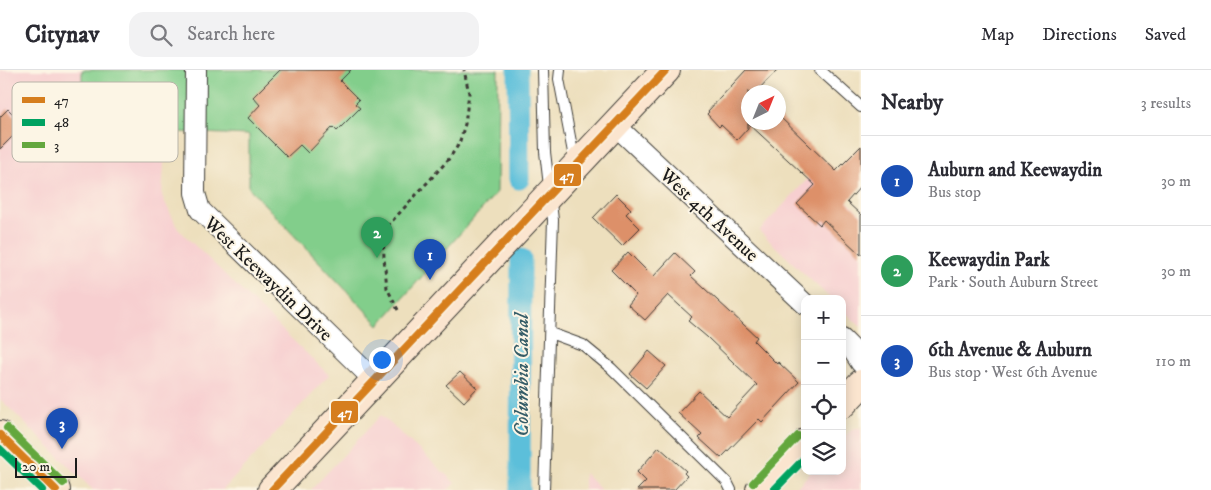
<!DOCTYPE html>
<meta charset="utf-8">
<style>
:root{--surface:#fff;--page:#f2f2f3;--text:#2b2b33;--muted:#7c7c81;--line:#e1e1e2;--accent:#c8321e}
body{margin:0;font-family:"IM FELL DW Pica",serif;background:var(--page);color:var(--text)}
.controls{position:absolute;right:15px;bottom:15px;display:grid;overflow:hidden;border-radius:10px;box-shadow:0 2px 12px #0003}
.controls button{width:45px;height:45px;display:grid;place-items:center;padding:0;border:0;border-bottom:1px solid var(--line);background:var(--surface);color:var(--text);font:25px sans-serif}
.compass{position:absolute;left:741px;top:15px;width:45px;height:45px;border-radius:50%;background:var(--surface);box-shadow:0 2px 12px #0003;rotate:43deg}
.scale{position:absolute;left:15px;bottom:12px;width:62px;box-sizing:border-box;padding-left:5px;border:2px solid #1c1c1c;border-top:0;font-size:14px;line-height:18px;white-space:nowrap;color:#1c1c1c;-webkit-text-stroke:4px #fcf5e5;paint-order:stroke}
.you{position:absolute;left:381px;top:289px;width:18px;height:18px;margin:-12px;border:4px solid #fff;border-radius:50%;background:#1a73e8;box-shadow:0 0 0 8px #1a73e833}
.badge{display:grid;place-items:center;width:32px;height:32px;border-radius:50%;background:var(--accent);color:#fff;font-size:16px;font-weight:700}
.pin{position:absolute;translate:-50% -41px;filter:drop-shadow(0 1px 2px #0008)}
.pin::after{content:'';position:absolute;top:26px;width:18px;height:15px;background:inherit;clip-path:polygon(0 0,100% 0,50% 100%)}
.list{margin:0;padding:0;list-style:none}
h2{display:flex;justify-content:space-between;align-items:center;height:65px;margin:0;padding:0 20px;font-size:21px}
h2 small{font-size:16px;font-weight:400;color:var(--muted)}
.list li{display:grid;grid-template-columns:32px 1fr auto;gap:15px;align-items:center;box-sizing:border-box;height:90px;padding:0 20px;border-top:1px solid var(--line)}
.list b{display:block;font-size:19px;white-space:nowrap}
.list p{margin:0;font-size:16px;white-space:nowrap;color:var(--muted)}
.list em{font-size:16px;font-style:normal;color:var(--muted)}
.icon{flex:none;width:28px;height:28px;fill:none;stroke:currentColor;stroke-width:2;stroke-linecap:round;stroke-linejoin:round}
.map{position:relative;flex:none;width:861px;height:420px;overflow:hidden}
header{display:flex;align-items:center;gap:30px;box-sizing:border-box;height:70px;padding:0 25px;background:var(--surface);border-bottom:1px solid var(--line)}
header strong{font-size:24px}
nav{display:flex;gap:28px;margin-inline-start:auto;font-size:18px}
.search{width:350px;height:45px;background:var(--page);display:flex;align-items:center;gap:12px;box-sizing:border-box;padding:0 18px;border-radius:15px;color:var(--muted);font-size:19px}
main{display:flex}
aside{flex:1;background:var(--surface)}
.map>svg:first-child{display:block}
</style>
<header>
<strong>Citynav</strong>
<div class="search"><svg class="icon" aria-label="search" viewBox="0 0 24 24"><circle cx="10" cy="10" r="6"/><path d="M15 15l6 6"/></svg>Search here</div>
<nav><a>Map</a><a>Directions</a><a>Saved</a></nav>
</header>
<main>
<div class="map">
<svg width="861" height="420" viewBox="0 0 861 420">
<rect width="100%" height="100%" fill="#fcf5e5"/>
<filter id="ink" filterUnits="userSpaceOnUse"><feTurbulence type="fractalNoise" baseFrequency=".02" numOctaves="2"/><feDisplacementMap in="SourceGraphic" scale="10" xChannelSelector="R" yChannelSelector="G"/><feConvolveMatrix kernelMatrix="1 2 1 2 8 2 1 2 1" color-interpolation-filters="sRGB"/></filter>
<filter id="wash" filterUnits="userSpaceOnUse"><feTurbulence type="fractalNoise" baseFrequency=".0096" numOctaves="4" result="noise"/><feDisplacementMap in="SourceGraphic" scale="20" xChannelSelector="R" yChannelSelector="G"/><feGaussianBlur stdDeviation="1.12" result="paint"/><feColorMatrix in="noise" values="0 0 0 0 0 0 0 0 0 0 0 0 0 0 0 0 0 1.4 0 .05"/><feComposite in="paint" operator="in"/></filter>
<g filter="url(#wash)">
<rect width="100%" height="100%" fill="#eddfbd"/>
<path fill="#f7cfd0" d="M0 0H82V52L166 62 162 126 178 159 329 305 223 420H93L0 329Z
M815 101 861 144V257L842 239V229H831L759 161Z
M381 345 455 413 448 420H311Z
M854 358H861V420H794L812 401H842V368Z
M584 403 601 420H584Z"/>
<path fill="#82ce8b" stroke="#4f7554" d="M82 0H498L497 122 379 255 249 118V65L152 61 82 52Z"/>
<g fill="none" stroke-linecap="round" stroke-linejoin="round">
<path stroke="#5bbfda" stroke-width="21" d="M518 0 519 109
M520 420 521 189"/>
</g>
<g id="blocks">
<path fill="#dd9069" d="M280 0H351L340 11 359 30 355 34 360 38 337 61 333 57 308 83 300 75 287 87 248 48 260 35 253 27Z
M746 0H777L756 22H748V52H778L779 46 836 101 861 76V116L847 132 861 145V185L824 150 820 155 797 134 815 115 748 53V58L737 70 721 55 719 57 707 44 709 42 708 41Z
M8 39 24 55 0 79V47Z
M616 124 631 139 626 144 640 158 622 176 593 148Z
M628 182 653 207 675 183 695 202 691 206 757 267 754 271 777 294 778 292 799 312 762 352 759 349 721 388 699 368 702 365 678 343 699 321 727 347 757 315 707 267 688 251 692 247 668 225 645 250 628 235 636 225 611 200Z
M649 281 666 296 646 318 630 304Z
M460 302 477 318 464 332 446 315Z
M659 377 686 401 684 403 687 406 674 420H637L646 411 637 402Z"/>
</g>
</g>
<g filter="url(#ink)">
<use href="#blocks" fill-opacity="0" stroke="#3b3934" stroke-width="1"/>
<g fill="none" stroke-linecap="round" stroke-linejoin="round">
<g stroke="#3b3934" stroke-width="12">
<path id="lane" d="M543 0 545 82 553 150 544 420
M560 0 559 9 575 93
M820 0 861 37
M550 263 583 275 611 298 727 412 731 420"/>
</g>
<g stroke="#3b3934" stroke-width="22">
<path id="street" d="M196 0 195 123 200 140 374 310
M615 55 805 234
M842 269 852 279 861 293"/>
</g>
<g stroke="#3b3934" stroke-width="30">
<path id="secondary" d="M842 334 861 314
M0 365 56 420
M272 420 666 0
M760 420 805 373"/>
</g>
<path stroke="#3b3934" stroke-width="3" stroke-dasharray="4 4" stroke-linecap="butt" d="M398 240 387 218 384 188 383 161 448 90 459 74 465 54 469 23 464 0"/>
<use href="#lane" stroke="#fff" stroke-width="10"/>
<use href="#street" stroke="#fff" stroke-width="20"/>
<use href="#secondary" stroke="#fbe5cf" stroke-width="28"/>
<g stroke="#fcf5e5" stroke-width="11">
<path id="bus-1" d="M0 365 56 420
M272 420 666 0"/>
</g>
<g stroke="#fcf5e5" stroke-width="11">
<path id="bus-2" d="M0 379 42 420
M774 420 805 388"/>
</g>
<g stroke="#fcf5e5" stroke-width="11">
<path id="bus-3" d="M7 358 63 413
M753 413 798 366"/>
</g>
<use href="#bus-1" stroke="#d67e1e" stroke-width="8"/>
<use href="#bus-2" stroke="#00a261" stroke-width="8"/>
<use href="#bus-3" stroke="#64a73e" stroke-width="8"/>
</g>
</g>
<g text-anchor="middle" stroke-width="4" stroke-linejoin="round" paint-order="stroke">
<g font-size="19" fill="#1c1c1c" stroke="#fcf5e5">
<text transform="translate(710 144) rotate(43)" y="7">West 4th Avenue</text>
<text transform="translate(269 208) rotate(44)" y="7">West Keewaydin Drive</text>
</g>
<g font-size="20" font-style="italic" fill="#355d68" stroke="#fcf5e5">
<text transform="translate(521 305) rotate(-90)" y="7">Columbia Canal</text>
</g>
</g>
<rect x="12" y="12" width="166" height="80" rx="8" fill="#fcf5e5" stroke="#b9b4a9" stroke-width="1"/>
<rect x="22" y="27" width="23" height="6" fill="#d67e1e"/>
<rect x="22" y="49" width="23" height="7" fill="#00a261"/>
<rect x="22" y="72" width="23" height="6" fill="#64a73e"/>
<g font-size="14" fill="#1c1c1c">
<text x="54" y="35">47</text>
<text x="54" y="57">48</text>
<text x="54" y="80">3</text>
</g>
<g stroke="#fcf5e5" stroke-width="2">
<rect x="553" y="93" width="29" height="24" rx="5" fill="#d67e1e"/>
<rect x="330" y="330" width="29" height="24" rx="5" fill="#d67e1e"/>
</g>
<g font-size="14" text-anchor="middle" font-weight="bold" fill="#fff">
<text x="567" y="110">47</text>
<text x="345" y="347">47</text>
</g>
</svg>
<div class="controls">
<button>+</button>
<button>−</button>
<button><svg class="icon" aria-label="locate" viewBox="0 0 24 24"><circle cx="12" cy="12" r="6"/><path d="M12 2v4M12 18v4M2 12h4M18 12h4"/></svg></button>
<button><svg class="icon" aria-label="layers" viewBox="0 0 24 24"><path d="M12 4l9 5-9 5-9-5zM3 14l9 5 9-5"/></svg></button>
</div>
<svg class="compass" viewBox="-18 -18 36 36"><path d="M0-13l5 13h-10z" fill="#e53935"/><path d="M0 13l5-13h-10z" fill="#7c7c81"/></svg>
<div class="scale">20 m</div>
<div class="you"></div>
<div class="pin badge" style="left:430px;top:210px;background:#1a4fb4">1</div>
<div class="pin badge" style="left:377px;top:188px;background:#2e9e5b">2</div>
<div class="pin badge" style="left:62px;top:379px;background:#1a4fb4">3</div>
</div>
<aside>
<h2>Nearby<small>3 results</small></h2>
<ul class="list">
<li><span class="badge" style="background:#1a4fb4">1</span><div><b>Auburn and Keewaydin</b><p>Bus stop</p></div><em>30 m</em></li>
<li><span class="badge" style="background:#2e9e5b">2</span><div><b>Keewaydin Park</b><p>Park · South Auburn Street</p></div><em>30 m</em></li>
<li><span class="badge" style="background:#1a4fb4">3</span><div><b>6th Avenue &amp; Auburn</b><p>Bus stop · West 6th Avenue</p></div><em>110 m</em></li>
</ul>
</aside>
</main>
